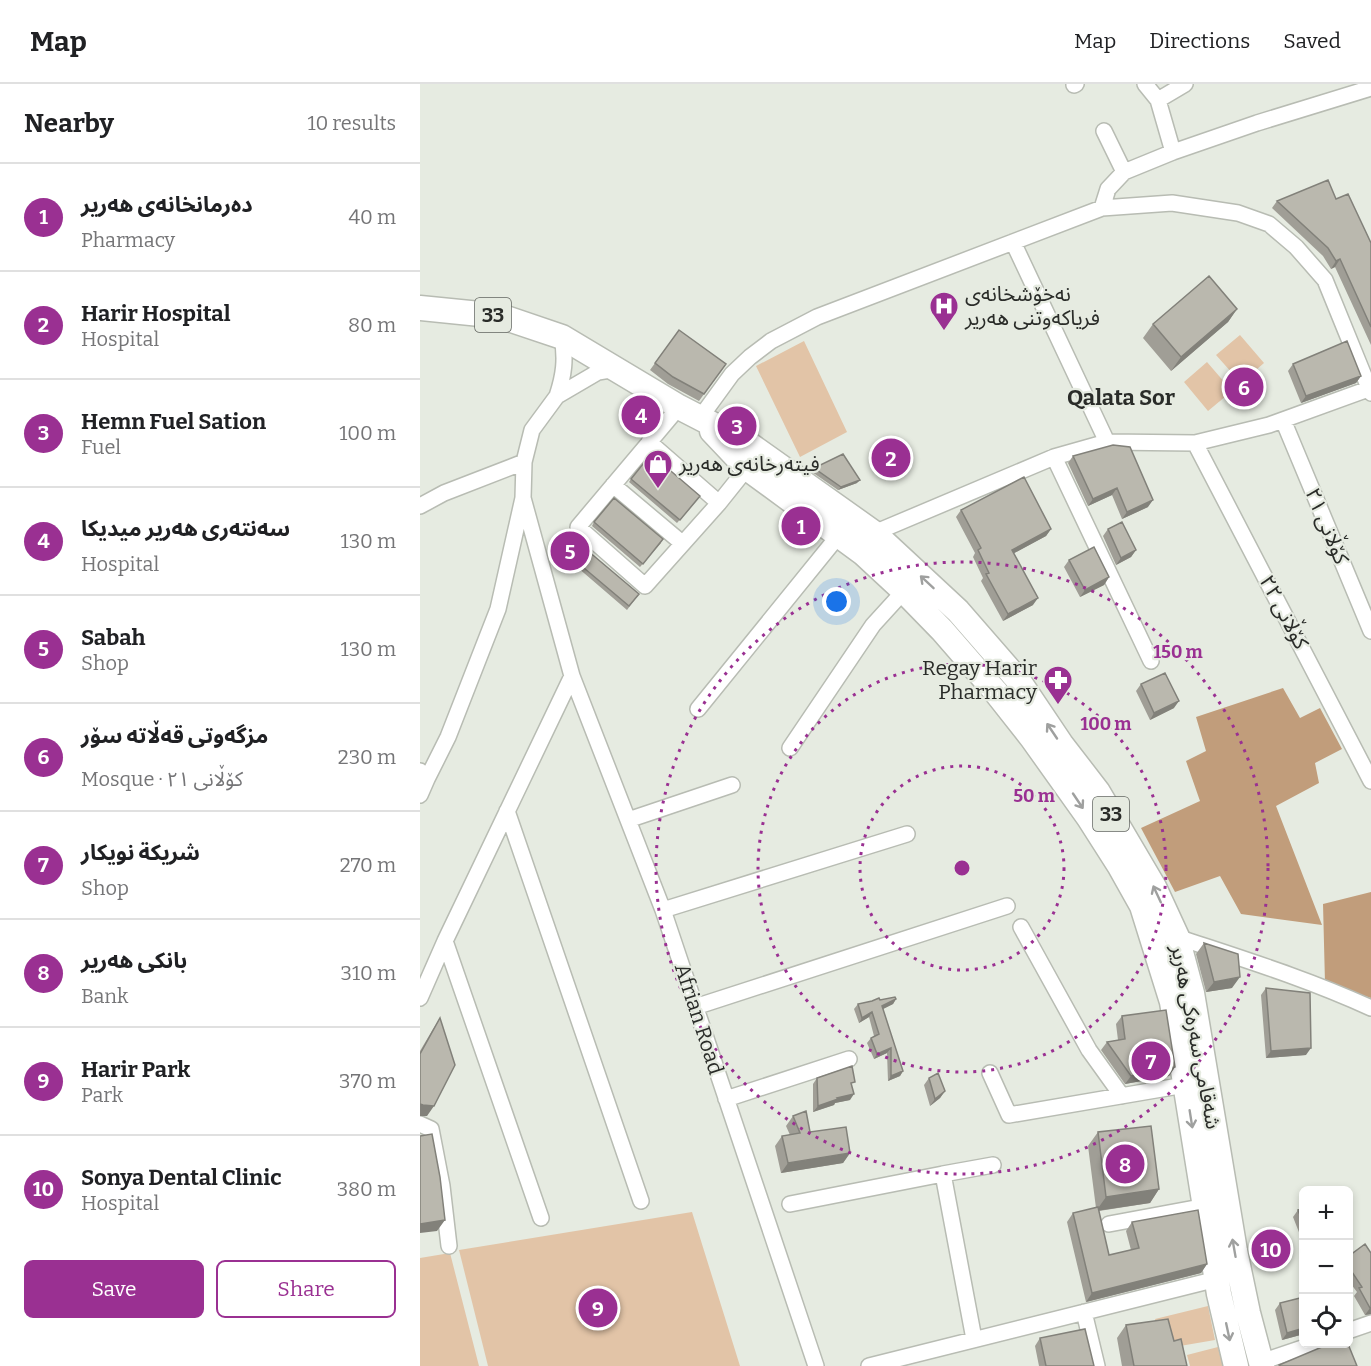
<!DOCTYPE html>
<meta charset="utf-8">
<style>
:root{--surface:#fff;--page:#f6f6f6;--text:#202124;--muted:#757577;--line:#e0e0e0;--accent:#9a3092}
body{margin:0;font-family:Bitter,"Noto Sans Arabic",serif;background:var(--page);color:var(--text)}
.controls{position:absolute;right:18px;bottom:18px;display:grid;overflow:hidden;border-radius:9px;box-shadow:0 3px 9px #0003}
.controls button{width:54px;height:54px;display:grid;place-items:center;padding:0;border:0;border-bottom:2px solid var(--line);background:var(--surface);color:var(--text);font:30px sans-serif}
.you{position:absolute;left:417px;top:518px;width:21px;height:21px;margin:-15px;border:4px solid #fff;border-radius:50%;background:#1a73e8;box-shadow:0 0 0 9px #1a73e833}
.badge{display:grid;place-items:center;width:39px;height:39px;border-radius:50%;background:var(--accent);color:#fff;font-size:20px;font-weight:700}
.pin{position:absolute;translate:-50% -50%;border:3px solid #fff;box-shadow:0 2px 6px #0006}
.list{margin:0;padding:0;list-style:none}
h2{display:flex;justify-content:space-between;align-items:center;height:78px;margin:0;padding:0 24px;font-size:26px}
h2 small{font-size:20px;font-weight:400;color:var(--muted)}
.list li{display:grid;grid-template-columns:39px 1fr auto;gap:18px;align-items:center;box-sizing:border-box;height:108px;padding:0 24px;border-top:2px solid var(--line)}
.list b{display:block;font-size:22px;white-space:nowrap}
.list p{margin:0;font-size:20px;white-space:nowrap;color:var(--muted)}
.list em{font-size:20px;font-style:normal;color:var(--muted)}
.actions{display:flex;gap:12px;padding:18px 24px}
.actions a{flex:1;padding:14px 0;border:2px solid var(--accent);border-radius:9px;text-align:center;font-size:21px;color:var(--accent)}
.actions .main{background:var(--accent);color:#fff}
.icon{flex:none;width:33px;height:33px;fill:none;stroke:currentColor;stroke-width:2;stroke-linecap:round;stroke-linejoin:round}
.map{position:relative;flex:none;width:951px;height:1282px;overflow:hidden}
header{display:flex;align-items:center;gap:36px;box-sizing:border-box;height:84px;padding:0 30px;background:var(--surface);border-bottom:2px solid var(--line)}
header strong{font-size:28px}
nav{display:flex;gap:33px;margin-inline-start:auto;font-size:21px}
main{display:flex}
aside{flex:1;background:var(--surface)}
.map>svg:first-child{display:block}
</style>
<header>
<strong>Map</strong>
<nav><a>Map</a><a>Directions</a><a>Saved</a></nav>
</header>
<main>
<aside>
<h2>Nearby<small>10 results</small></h2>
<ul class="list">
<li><span class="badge">1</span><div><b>دەرمانخانەی هەریر</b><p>Pharmacy</p></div><em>40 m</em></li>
<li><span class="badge">2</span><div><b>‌Harir Hospital</b><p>Hospital</p></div><em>80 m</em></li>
<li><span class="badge">3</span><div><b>Hemn Fuel Sation</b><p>Fuel</p></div><em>100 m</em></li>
<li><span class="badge">4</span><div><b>سەنتەری هەریر میدیکا</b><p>Hospital</p></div><em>130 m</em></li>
<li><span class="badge">5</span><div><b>Sabah</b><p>Shop</p></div><em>130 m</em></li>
<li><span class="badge">6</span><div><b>مزگەوتی قەڵاتە سۆر</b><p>Mosque · کۆڵانی ٢١</p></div><em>230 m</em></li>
<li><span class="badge">7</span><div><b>شريكة نويكار</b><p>Shop</p></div><em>270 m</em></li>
<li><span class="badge">8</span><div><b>بانکی هەریر</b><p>Bank</p></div><em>310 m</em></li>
<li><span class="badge">9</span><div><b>Harir Park</b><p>Park</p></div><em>370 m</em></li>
<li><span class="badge">10</span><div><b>Sonya Dental Clinic</b><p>Hospital</p></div><em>380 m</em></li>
</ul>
<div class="actions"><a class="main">Save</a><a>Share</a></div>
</aside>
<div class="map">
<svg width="951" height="1282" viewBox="0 0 951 1282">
<rect width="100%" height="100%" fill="#e6ebe1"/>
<path fill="#e2c4a7" d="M820 251 844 279 821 299 796 271Z
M384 257 427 348 380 373 336 282Z
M787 278 812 307 788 327 764 298Z
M272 1128 320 1282H68L39 1166Z
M30 1169 59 1282H0V1174Z
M788 1222 795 1256 754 1263 738 1249 735 1235Z
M798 1263 803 1282H770L767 1271Z"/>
<path fill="#c19d7b" d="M863 604 880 634 900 624 922 665 895 679 899 699 856 722 902 841 821 830 800 792 755 808 721 744 780 717 766 677 786 667 776 633Z
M951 808V914L905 899 903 820Z"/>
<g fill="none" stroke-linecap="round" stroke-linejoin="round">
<g stroke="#b8bcb3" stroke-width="18">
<path id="minor" d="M725 0 738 16
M654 1 656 0
M684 47 704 88
M753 68 738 16 765 0
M682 124 688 105 704 88 753 68 837 39 951 4
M593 158 687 358
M142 253C146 275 144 291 137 312L178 288 196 285
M259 323 158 443 225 502 299 419 327 384
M280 334 312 290 330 273 351 257 397 233 682 124 752 119 818 129 849 140 876 163 905 196 951 309
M863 336 951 547
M229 358 299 419
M775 359 951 697
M634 373 731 577
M193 401 262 459
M103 414 152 592 25 857 121 1134
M0 422 24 409 104 378
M454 449 634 373 687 358 775 359 849 341 951 304
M152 592 243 826 396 1282
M278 625 419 451
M370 664 453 541 484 507
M0 687 7 695 28 653 78 525 103 414 104 378 112 346 137 312
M0 711 7 695
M87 727 221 1117
M208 736 312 701
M243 826 487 750
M601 843 669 966 702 1012
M757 853C823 875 888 895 951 924
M0 914 25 857
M275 923 587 822
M570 989 589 1031 765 1001
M306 1015 429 975
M0 1040 11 1045 22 1102 29 1162
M523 1090 573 1081
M370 1120 523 1090 554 1255
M689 1140 786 1122
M664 1228 677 1282
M928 1247 951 1239
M841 1278 894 1260
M449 1282 797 1195"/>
</g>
<g stroke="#b8bcb3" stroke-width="27">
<path id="primary" d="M0 224 80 232 142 253 259 323 323 356 454 449 538 527 598 596 641 660 678 708 734 803 757 853 772 909 815 1167 828 1229 842 1282
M292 347 327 384 443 469 484 507 522 546 575 607 612 654 669 734 699 781 722 822 752 918 799 1210 816 1282"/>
</g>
<use href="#minor" stroke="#fff" stroke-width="15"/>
<use href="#primary" stroke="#fff" stroke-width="24"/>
</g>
<path fill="#a09e96" d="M916 115 951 159V261L915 183 911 185 903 172 852 124 857 117Z
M817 225 808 238 751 287 723 254 733 240Z
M259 246 306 280 279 317 248 300 230 286Z
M873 280 941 292 936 299 881 319 868 287Z
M653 372 728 423 702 435 692 411 668 422 648 379Z
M394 384 437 399 418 406 392 388Z
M211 395 278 415 257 439 209 398Z
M541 426 631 445 626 452 594 469 613 521 583 537 561 497 563 494 553 473 555 469 536 433Z
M174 438 241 459 220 483 172 442Z
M688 445 716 466 711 473 696 481 683 452Z
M155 456 219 510 207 526 143 471Z
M649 476 689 493 684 501 660 513 644 483Z
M721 600 754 624 730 636 716 607Z
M784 859 812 904 786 908 776 870Z
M846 904 886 971 846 974 841 911Z
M476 915 473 920 463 925 483 987 480 992 468 997 467 969 454 975 447 959 451 954 454 952 449 933 439 939 434 925 438 920Z
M702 932 755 983 749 992 705 1000 681 966 687 958 698 956 696 940Z
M20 934 7 1032H0V967L13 945Z
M397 994 432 1002 430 1016 415 1019 414 1021 393 1028V1000Z
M509 994 525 1007 520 1014 510 1022 504 1001Z
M373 1032 390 1048 430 1069 423 1079 361 1089 355 1062 362 1052 370 1051 366 1042Z
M678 1048 739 1105 730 1119 679 1127 689 1171 711 1166 706 1147 712 1138 787 1180 781 1189 666 1218 647 1138 653 1129 676 1124 668 1062Z
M884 1124V1161L873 1133 878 1126Z
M945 1160 951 1230 945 1231 934 1212 937 1208 928 1196V1167L930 1171Z
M884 1213V1250L862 1256 855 1226 860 1219Z
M706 1241 754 1257 767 1282H702L697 1254Z
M620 1254 674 1282H619L615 1262Z"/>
<path fill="#82817a" d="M920 175 915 183 911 185 916 177Z
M817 225 808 238 751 287 761 273Z
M941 292 936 299 881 319 886 312Z
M440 396 437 399 418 406 421 403Z
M697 404 692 411 668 422 673 415Z
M733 416 728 423 702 435 707 428Z
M631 445 626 452 587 473 592 466Z
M716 466 711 473 696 481 701 474Z
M689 493 684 501 660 513 665 506Z
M618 514 613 521 583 537 588 530Z
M759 617 754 624 730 636 734 629Z
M820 893 812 904 786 908 794 898Z
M476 915 473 920 459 927 462 922Z
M452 928 449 933 439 939 442 934Z
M471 964 467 969 454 975 457 970Z
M891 964 886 971 846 974 851 967Z
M755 983 749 992 705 1000 711 992Z
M483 987 480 992 468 997 471 992Z
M525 1007 520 1014 510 1022 515 1015Z
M434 1010 430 1016 415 1019 414 1021 393 1028 398 1022 417 1014Z
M0 1020 14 1022 7 1032H0Z
M430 1069 423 1079 361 1089 368 1079Z
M739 1105 730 1119 676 1127 686 1113Z
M25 1136 17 1147 0 1149V1140Z
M787 1180 781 1189 666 1218 672 1209Z
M950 1224H951V1230L945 1231Z
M884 1244V1250L862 1256 867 1249Z"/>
<path fill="#bab8ae" stroke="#82817a" stroke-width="1.5" d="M908 96 916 115 928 110 951 159V243L920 175 916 177 908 164 857 117Z
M789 192 817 225 761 273 733 240Z
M259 246 306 280 284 310 253 293 235 279Z
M927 257 941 292 886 312 873 280Z
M693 361 710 363 733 416 707 428 697 404 673 415 653 372Z
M231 370 280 412 260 436 211 395Z
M423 370 440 396 421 403 394 384Z
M604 393 631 445 592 466 618 514 588 530 566 490 569 489 558 466 561 464 541 426Z
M194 414 243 455 223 480 174 438Z
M702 438 716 466 701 474 688 445Z
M155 456 219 510 209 522 145 468Z
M674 463 689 493 665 506 649 476Z
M745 589 759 617 734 629 721 600Z
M784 859 818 870 820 893 794 898Z
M846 904 890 909 891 964 851 967Z
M475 913 476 915 462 922 483 987 471 992V964L457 970 451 954 459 950 452 928 442 934 438 920 452 917 459 914 460 916Z
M746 926 755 983 711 992 687 958 705 955 702 932Z
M20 934 35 981 14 1022 3 1021 0 1020V970Z
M432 982 435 998 431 999 434 1010 417 1014 418 1015 398 1022 397 994Z
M518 989 525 1007 515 1015 509 994Z
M386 1027 390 1048 426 1043 430 1069 368 1079 362 1052 380 1049 373 1032Z
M731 1042 739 1105 686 1113 678 1048Z
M12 1050 20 1093 25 1136 0 1140V1052Z
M678 1123 689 1171 719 1164 712 1138 778 1126 787 1180 672 1209 653 1129Z
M884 1124V1141L878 1126Z
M945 1160 951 1169V1224H950L939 1204 942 1203 928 1182V1167L930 1171Z
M884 1213V1244L867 1249 860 1219Z
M748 1235 754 1257 761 1255 767 1282H714L706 1241Z
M665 1245 674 1282H626L620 1254Z
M909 1260H928L937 1282H860L859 1281Z"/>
<defs><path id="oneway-shaft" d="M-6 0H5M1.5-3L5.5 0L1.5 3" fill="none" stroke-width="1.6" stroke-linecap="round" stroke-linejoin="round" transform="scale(1.5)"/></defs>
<g stroke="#9fa09f">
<use href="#oneway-shaft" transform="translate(507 498) rotate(-137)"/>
<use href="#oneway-shaft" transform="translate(632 647) rotate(-124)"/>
<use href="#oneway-shaft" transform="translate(658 717) rotate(56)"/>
<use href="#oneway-shaft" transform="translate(737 810) rotate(-115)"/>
<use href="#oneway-shaft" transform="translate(771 1035) rotate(81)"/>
<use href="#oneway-shaft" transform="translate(814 1164) rotate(-100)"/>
<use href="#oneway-shaft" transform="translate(808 1248) rotate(78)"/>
</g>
<g fill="none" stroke="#9a3092" stroke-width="3" stroke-dasharray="3 6">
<circle cx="542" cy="784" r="102"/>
<circle cx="542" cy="784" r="204"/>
<circle cx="542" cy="784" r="306"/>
</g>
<defs>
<g id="hospital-pin" transform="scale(1.5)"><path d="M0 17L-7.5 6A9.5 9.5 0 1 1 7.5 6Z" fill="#9a3092" stroke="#e6ebe1"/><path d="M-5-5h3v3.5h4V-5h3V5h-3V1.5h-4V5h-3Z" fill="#fff"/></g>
<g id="shop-pin" transform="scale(1.5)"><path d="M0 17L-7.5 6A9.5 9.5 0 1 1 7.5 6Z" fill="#9a3092" stroke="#e6ebe1"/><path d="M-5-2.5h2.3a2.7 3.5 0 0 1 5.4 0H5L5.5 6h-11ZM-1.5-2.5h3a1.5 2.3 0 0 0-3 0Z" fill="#fff"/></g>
<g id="pharmacy-pin" transform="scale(1.5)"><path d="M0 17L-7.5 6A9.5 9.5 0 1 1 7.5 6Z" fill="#9a3092" stroke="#e6ebe1"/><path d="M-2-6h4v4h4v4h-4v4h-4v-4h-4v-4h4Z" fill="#fff"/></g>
</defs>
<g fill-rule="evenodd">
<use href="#hospital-pin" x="524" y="222"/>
<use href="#shop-pin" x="238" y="380"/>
<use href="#pharmacy-pin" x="638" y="596"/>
</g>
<g text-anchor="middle" stroke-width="4.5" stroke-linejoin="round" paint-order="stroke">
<g fill="#e6ebe1" stroke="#626560" stroke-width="1.5">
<rect x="55" y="214" width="36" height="34" rx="4.5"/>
<rect x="673" y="713" width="36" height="34" rx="4.5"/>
</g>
<g font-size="20" font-weight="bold" fill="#2a2c29">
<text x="73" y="238">33</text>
<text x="691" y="737">33</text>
</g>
<g font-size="21" fill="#2a2c29" stroke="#e6ebe1" text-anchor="start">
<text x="545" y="217">نەخۆشخانەی<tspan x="545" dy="24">فریاکەوتنی هەریر</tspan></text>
<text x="259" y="387">فیتەرخانەی هەریر</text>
<text x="617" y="591" text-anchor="end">Regay Harir<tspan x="617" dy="24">Pharmacy</tspan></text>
</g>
<g font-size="21" fill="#2a2c29" stroke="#e6ebe1">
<text transform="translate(907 442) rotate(67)" y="7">کۆڵانی ٢١</text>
<text transform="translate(864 528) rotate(62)" y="7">کۆڵانی ٢٢</text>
<text transform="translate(279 935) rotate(72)" y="7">Afrian Road</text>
<text transform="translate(776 953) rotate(79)" y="7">شەقامی سەرەکی هەریر</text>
</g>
<g font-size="22" font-weight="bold" fill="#2a2c29" stroke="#e6ebe1">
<text x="701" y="321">Qalata Sor</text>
</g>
</g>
<circle cx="542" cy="784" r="9" fill="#9a3092" stroke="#e6ebe1" stroke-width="3"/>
<g font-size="18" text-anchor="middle" font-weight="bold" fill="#9a3092" stroke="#e6ebe1" stroke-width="4.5" stroke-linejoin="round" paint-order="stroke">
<text x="758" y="574">150 m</text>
<text x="686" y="646">100 m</text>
<text x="614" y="718">50 m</text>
</g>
</svg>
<div class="controls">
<button>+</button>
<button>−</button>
<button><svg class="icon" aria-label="locate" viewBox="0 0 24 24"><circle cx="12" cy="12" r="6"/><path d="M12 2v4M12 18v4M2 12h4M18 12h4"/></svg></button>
</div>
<div class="you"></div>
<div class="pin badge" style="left:381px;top:442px">1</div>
<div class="pin badge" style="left:471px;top:374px">2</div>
<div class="pin badge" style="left:317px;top:342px">3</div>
<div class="pin badge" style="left:221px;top:331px">4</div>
<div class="pin badge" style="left:150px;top:467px">5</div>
<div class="pin badge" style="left:824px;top:303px">6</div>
<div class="pin badge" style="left:731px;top:977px">7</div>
<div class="pin badge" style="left:705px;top:1080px">8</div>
<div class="pin badge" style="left:178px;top:1224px">9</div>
<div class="pin badge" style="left:851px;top:1165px">10</div>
</div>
</main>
